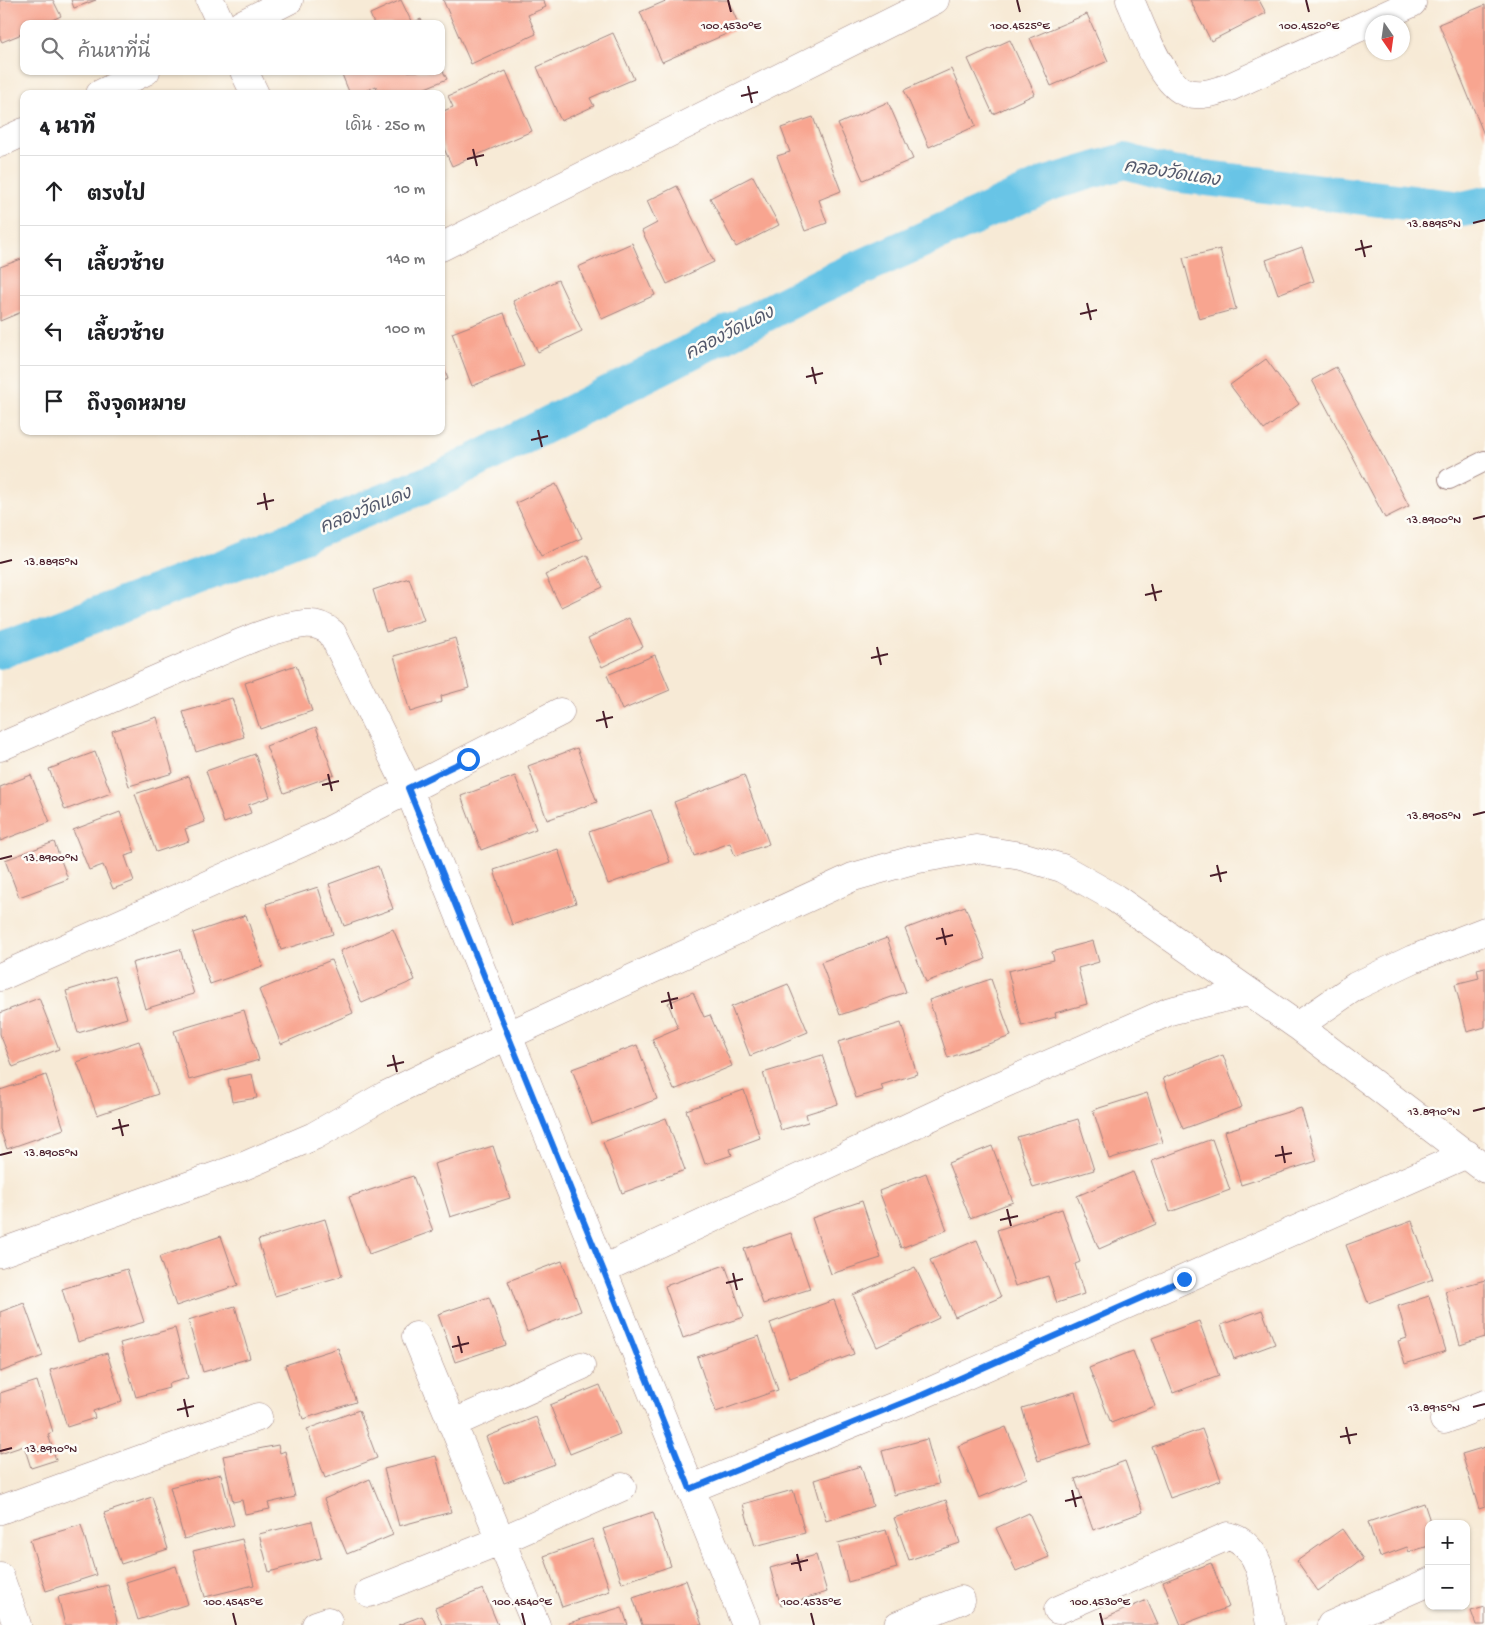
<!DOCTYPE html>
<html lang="th">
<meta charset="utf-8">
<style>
:root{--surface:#fff;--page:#f6f6f6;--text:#202124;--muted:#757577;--line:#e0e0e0}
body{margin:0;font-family:"Gochi Hand","Playpen Sans Thai",sans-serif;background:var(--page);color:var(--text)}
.controls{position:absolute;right:15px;bottom:15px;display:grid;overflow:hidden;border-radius:10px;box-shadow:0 1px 4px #0004}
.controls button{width:45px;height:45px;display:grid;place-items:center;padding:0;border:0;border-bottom:1px solid var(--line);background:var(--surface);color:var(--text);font:25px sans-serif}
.compass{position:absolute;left:1365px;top:15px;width:45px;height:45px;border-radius:50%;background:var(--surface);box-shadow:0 1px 4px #0004;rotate:167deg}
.stop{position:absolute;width:15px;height:15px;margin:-11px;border:4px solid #1a73e8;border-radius:50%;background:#fff}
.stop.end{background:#1a73e8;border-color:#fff;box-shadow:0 1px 5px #0008}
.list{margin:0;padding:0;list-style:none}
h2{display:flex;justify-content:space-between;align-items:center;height:65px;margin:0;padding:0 20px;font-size:21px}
h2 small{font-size:16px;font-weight:400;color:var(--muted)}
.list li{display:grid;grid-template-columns:32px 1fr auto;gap:15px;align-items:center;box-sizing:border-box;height:70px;padding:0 20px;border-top:1px solid var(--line)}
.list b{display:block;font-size:19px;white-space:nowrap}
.list em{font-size:16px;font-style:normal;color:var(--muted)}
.icon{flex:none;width:28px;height:28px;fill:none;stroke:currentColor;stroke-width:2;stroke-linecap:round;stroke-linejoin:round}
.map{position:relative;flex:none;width:1485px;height:1625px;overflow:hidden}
.search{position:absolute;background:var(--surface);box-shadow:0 1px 4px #0004;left:20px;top:20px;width:425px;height:55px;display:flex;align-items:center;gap:12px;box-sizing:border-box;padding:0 18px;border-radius:10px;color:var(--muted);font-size:19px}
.panel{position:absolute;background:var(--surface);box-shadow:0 1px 4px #0004;left:20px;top:90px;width:425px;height:345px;border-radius:10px}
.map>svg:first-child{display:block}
</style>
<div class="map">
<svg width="1485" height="1625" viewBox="0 0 1485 1625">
<rect width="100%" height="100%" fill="#fdfcf7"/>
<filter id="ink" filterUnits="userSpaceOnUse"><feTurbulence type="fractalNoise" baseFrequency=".02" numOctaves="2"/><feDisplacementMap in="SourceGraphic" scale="10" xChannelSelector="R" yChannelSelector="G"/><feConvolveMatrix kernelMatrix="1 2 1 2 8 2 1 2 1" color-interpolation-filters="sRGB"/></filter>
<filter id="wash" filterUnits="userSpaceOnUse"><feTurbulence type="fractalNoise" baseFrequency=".0096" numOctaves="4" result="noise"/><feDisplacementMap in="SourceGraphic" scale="20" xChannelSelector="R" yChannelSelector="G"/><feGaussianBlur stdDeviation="1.12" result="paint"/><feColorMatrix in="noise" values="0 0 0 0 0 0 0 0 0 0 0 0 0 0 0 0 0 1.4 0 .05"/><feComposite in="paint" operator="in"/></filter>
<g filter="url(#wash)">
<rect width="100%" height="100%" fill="#f7ead6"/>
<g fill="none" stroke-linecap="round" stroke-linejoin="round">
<path stroke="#68c4e6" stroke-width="36" d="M0 651 239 561 442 478 820 286 1047 184 1125 161 1172 174 1463 209 1485 204"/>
</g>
<g id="blocks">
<path fill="#f8a590" d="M0 0H53L61 16 43 24H24V33L2 42 0 38Z
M71 0H96L74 8Z
M401 0 412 23 421 19 423 24H374L370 14Z
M443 0H543L546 7 528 15 536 34 471 64Z
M668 0H728L740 28 662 62 640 12Z
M1190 0H1259L1266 13 1211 41Z
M1485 5V137L1439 24Z
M1087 14 1108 61 1051 86 1030 38Z
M613 33 634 79 590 98 594 106 561 121 537 67Z
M1010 40 1035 94 993 114 968 59Z
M441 67 447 79 411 94H379L376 86 359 94H350L341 72 441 71Z
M951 69 976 126 929 147 904 90Z
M506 71 532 131 452 166 441 142V112L453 107 448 96Z
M888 102 913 159 863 180 838 124Z
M813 117 841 191 819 200 827 223 805 231 777 156 790 152 781 128Z
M753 176 779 225 736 247 710 198Z
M677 186 714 262 667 284 642 231 657 223 647 201Z
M632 243 655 295 602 319 578 267Z
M1302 247 1314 281 1278 294 1266 260Z
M1220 249 1236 309 1199 319 1183 258Z
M24 258V311L0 321V267Z
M558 280 582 331 538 352 513 301Z
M504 313 524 366 472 386 452 333Z
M1266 359 1299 404 1264 430 1230 385Z
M441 361 448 379 441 382Z
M1336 367 1409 506 1385 518 1312 380Z
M556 484 582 538 541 556 516 503Z
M587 555 603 587 561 607 545 575Z
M409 578 424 620 386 632 373 590Z
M629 618 643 647 602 667 588 638Z
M455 638 469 688 441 696 442 702 410 712 394 656Z
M655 655 670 690 622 710 607 675Z
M296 665 312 711 260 729 245 683Z
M232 698 244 737 196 752 183 712Z
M157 717 173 773 129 786 112 731Z
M316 727 334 775 284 793 266 746Z
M577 748 597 802 547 820 528 766Z
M95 752 111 793 65 810 49 769Z
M255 754 270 797 248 805 251 813 224 823 206 771Z
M31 775 50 822 0 841V787Z
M744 775 769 844 735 856 730 843 694 856 674 802Z
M189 776 205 822 185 829 189 841 156 852 135 794Z
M515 776 536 829 481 850 461 796Z
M651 810 670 862 608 884 589 832Z
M120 812 135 853 125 856 134 881 113 889 103 865 89 870 73 830Z
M54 842 68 879 19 897 5 860Z
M558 849 576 903 512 925 494 870Z
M378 866 393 909 344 926 329 884Z
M318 887 333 934 281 950 266 904Z
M965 906 986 959 926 982 905 929Z
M246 915 263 966 210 984 193 933Z
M393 929 415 980 362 1003 340 951Z
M887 938 906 992 840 1015 821 962Z
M1093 941 1099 962 1078 968 1087 1004 1055 1013 1056 1017 1022 1026 1008 971 1054 960 1052 952Z
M180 949 194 994 145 1009 132 963Z
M331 960 353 1013 281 1044 259 990Z
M1485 967V1027L1467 1032 1455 984 1479 978 1477 969Z
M114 976 127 1018 78 1033 66 991Z
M991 979 1011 1036 948 1058 929 1000Z
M788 984 808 1032 750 1056 731 1007Z
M693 992 704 1017 710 1015 732 1066 674 1090 652 1039 678 1028 668 1003Z
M39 998 59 1049 13 1067 0 1034V1013Z
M244 1010 259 1060 189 1080 174 1031Z
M901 1023 917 1074 881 1085 883 1090 856 1098 838 1042Z
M139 1041 158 1094 97 1115 77 1062Z
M637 1045 657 1099 592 1124 572 1069Z
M822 1055 838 1104 806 1114 808 1122 781 1130 763 1073Z
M1223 1055 1242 1107 1183 1129 1163 1078Z
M252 1074 257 1098 232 1102 228 1079Z
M46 1075 64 1129 7 1149 0 1129V1090Z
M744 1090 760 1138 730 1149 732 1155 705 1164 686 1110Z
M1147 1093 1163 1142 1109 1159 1093 1110Z
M1301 1108 1317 1161 1241 1185 1225 1131Z
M666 1118 685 1170 622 1193 603 1142Z
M1078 1119 1094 1170 1033 1188 1017 1137Z
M1212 1139 1230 1190 1170 1212 1152 1161Z
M493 1146 510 1198 450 1217 434 1164Z
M992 1146 1013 1202 970 1218 948 1163Z
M1133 1172 1156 1224 1099 1249 1077 1196Z
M926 1173 947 1230 901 1248 879 1191Z
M413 1176 433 1231 369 1254 349 1197Z
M862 1201 881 1258 831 1274 812 1218Z
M1062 1209 1080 1262 1075 1264 1084 1294 1057 1303 1048 1276 1015 1286 997 1230Z
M325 1219 342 1276 275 1296 258 1240Z
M1412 1221 1433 1279 1368 1303 1346 1245Z
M791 1233 810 1289 763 1304 744 1249Z
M221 1236 238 1285 176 1306 159 1257Z
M977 1240 1001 1297 955 1317 930 1260Z
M562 1261 581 1311 527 1332 508 1281Z
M725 1265 744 1317 683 1338 665 1286Z
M915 1267 939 1318 877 1347 853 1295Z
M127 1269 144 1322 78 1342 62 1289Z
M1485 1280V1337L1460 1345 1445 1291Z
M1429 1296 1446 1351 1405 1364 1398 1341 1407 1338 1398 1306Z
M489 1297 506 1345 455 1362 438 1314Z
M834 1300 854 1354 790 1378 770 1323Z
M24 1303 43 1356 0 1372V1312Z
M235 1306 250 1358 203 1372 188 1320Z
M1262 1310 1275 1344 1234 1359 1221 1325Z
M1199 1321 1219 1376 1173 1393 1152 1338Z
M175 1328 188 1378 168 1384 169 1388 136 1397 120 1343Z
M759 1336 778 1390 716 1412 697 1357Z
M338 1348 356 1402 303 1419 285 1365Z
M1133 1351 1155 1406 1111 1423 1089 1368Z
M107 1353 122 1401 93 1411 95 1418 67 1427 50 1370Z
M37 1381 53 1432 48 1434 56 1460 31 1468 24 1446 0 1454V1393Z
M600 1385 620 1434 570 1454 550 1405Z
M1075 1392 1091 1444 1038 1461 1022 1408Z
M359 1410 377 1458 325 1478 307 1429Z
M536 1417 555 1464 504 1483 486 1437Z
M1006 1427 1027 1478 979 1498 958 1446Z
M1202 1429 1221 1480 1170 1498 1152 1447Z
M927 1439 939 1484 894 1495 882 1451Z
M278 1445 280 1453 285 1451 295 1497 268 1503 270 1509 245 1514 242 1500 233 1502 223 1456Z
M1485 1447V1507L1479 1509 1462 1454Z
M436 1456 451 1512 399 1526 384 1469Z
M1125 1461 1143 1512 1093 1530 1075 1479Z
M861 1466 873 1506 826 1521 814 1480Z
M221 1474 234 1525 184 1539 170 1487Z
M370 1479 393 1535 347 1554 324 1499Z
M793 1490 805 1533 755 1546 743 1504Z
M152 1497 168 1549 121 1564 104 1513Z
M946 1500 960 1543 909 1560 894 1518Z
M1424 1503 1431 1524H1429V1546L1409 1552 1407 1547 1380 1557 1368 1522Z
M653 1512 671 1566 622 1583 603 1529Z
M1029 1513 1049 1557 1016 1571 996 1528Z
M312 1521 321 1558 269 1572 259 1534Z
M81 1525 96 1575 46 1591 30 1540Z
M1342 1529 1363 1559 1318 1591 1297 1561Z
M886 1530 897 1568 848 1582 838 1543Z
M242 1539 254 1585 205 1597 193 1551Z
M592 1539 610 1591 562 1607 544 1556Z
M816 1555 827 1592 781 1606 770 1568Z
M1211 1563 1229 1607 1181 1625 1163 1582Z
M176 1566 188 1604 138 1620 126 1582Z
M686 1580 702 1625H642L633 1598Z
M108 1585 118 1625H65L58 1597Z
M483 1589 498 1625H442L435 1608Z
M1147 1600 1158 1625H1105L1103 1619Z
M622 1607 628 1625H570L569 1623Z
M1485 1607V1625H1476L1471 1611Z
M422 1616 426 1625H398Z"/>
</g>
</g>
<g filter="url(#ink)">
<use href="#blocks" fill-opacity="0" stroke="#a08480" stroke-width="1"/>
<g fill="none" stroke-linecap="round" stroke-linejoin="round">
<g stroke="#a08480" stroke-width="22">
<path id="lane" d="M1449 479 1485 461"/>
</g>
<g stroke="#a08480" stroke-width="29">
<path id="street" d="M210 0 221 24
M1130 0C1141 24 1162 87 1188 93 1203 97 1217 91 1230 87L1412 3
M242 24 289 0
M244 71 255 94
M100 94 146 71
M0 143 24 132
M441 247 935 0
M0 747C63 720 126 692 189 665 221 652 270 627 304 624 315 623 324 626 332 633L408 788 746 1625
M0 977 328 831 560 712
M1298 1026 1356 986 1413 959 1485 931
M0 1253 244 1166 314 1136 386 1095 509 1035 853 877 913 860 976 849 1021 856 1062 868 1115 898 1298 1026 1485 1169
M603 1269 967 1100 1170 1011 1248 992
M416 1336 536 1625
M1444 1420 1485 1404
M452 1424 581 1366
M690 1489 922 1395 1467 1154
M0 1510 258 1417
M0 1577 17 1625
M369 1593 502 1540 622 1487
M1058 1610 1228 1536C1265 1545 1264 1594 1270 1625
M316 1625 328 1621
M898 1625 961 1600
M1331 1625 1429 1582"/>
</g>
<use href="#lane" stroke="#fff" stroke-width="20"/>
<use href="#street" stroke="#fff" stroke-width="28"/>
</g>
</g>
<g fill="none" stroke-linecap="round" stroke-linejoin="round" filter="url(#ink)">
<path stroke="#1a73e8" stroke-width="6" d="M468 759 408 788 603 1269 690 1489 922 1395 1184 1279"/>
</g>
<path fill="none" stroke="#4a1f2b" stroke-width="2" d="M728 0 731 12M1017 0 1020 12M1306 0 1309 12M748 86 752 103M741 96 758 92M473 149 477 166M467 159 484 155M1473 223 1485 220M1361 240 1365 257M1355 250 1372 246M1087 303 1091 320M1080 314 1097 310M812 367 816 384M806 377 823 373M538 430 542 447M531 440 548 436M264 493 267 510M257 504 274 500M1473 519 1485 516M0 563 12 560M1152 584 1156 601M1145 595 1162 591M877 647 881 665M871 658 888 654M603 711 607 728M596 721 613 717M328 774 332 791M322 785 339 781M1473 815 1485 812M0 859 12 856M1217 865 1221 882M1210 876 1227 872M942 928 946 945M936 939 953 935M668 992 672 1009M661 1002 678 998M393 1055 397 1072M387 1066 404 1062M1473 1111 1485 1108M119 1119 123 1136M112 1129 129 1125M1282 1146 1285 1163M0 1155 12 1152M1275 1156 1292 1153M1007 1209 1011 1226M1000 1220 1018 1216M733 1273 737 1290M726 1283 743 1279M458 1336 462 1353M452 1347 469 1343M184 1399 188 1417M1473 1407 1485 1404M177 1410 194 1406M1346 1427 1350 1444M1340 1437 1357 1434M0 1451 12 1448M1072 1490 1076 1507M1065 1501 1082 1497M797 1554 801 1571M791 1564 808 1560M233 1613 236 1625M522 1613 525 1625M811 1613 814 1625M1100 1613 1103 1625"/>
<g text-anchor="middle" stroke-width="5" stroke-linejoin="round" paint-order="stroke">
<g font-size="18" font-style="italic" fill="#54596c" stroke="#fdfcf7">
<text transform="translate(1172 172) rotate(9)" y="6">คลองวัดแดง</text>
<text transform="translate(729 332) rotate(-27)" y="6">คลองวัดแดง</text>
<text transform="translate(365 509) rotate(-22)" y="6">คลองวัดแดง</text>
</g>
</g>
<g font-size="12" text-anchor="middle" fill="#4a1f2b" stroke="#fdfcf7" stroke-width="5" stroke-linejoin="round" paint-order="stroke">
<text x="731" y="29">100.4530°E</text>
<text x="1020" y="29">100.4525°E</text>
<text x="1309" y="29">100.4520°E</text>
<text x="1434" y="227">13.8895°N</text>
<text x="1434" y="523">13.8900°N</text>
<text x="51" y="565">13.8895°N</text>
<text x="1434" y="819">13.8905°N</text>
<text x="51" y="861">13.8900°N</text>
<text x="1434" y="1115">13.8910°N</text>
<text x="51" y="1156">13.8905°N</text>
<text x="1434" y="1411">13.8915°N</text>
<text x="51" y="1452">13.8910°N</text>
<text x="233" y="1605">100.4545°E</text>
<text x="522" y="1605">100.4540°E</text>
<text x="811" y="1605">100.4535°E</text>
<text x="1100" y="1605">100.4530°E</text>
</g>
</svg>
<div class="controls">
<button>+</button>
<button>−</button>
</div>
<svg class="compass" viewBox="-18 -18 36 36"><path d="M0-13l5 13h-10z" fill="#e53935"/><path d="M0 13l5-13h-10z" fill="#757577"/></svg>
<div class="stop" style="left:468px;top:759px"></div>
<div class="stop end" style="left:1184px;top:1279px"></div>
<div class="search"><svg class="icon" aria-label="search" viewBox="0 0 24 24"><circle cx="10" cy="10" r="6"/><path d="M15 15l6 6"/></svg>ค้นหาที่นี่</div>
<section class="panel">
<h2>4 นาที<small>เดิน · 250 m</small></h2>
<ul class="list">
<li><svg class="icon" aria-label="ahead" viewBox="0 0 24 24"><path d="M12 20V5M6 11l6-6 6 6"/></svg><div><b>ตรงไป</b></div><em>10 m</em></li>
<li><svg class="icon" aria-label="left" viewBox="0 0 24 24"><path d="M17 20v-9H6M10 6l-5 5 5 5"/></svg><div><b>เลี้ยวซ้าย</b></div><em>140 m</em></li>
<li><svg class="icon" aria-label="left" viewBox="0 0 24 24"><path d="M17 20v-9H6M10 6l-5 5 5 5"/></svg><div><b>เลี้ยวซ้าย</b></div><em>100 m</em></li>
<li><svg class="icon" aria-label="arrive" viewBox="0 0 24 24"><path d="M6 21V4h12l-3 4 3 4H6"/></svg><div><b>ถึงจุดหมาย</b></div></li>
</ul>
</section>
</div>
